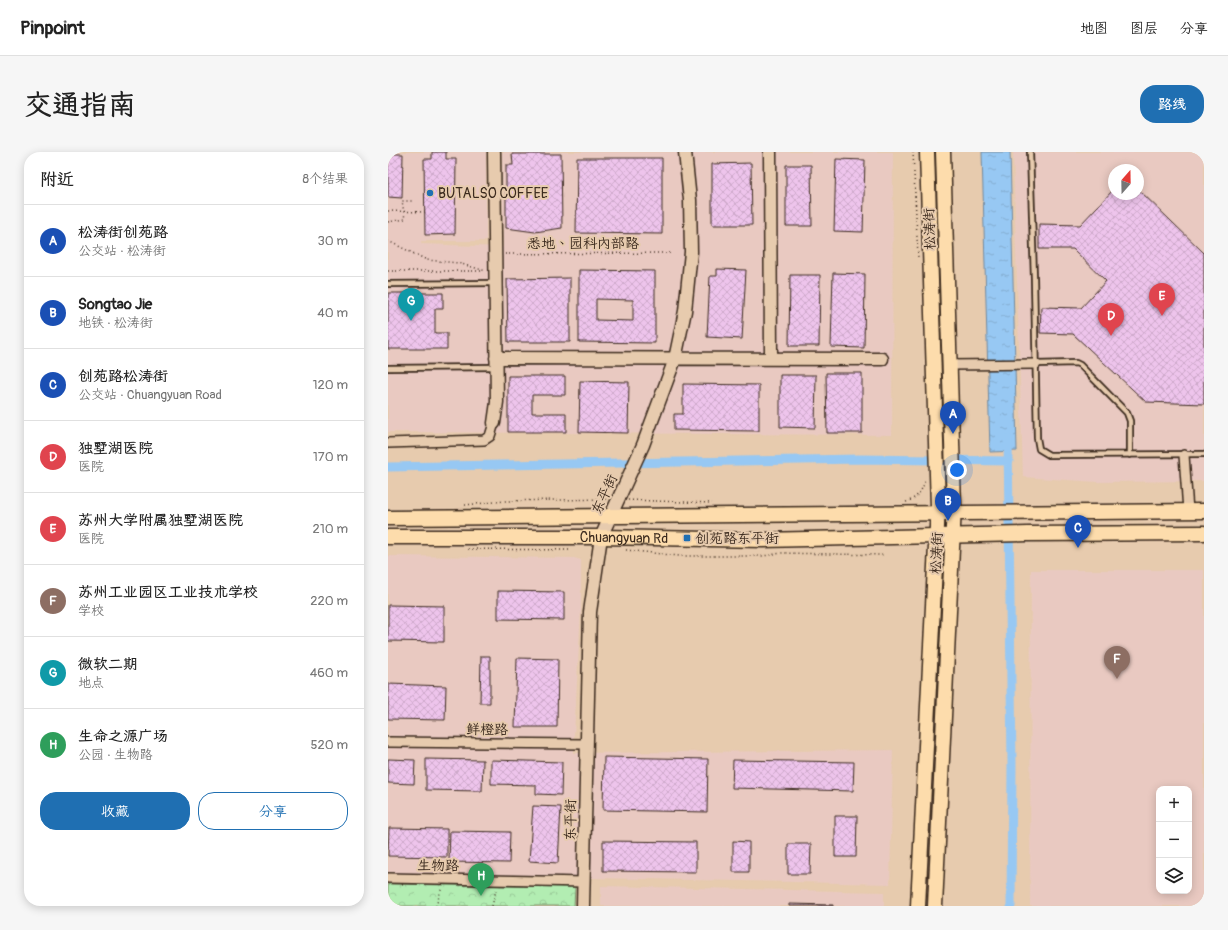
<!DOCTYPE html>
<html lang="zh">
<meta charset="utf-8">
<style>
:root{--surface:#fff;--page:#f6f6f6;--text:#222;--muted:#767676;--line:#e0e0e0;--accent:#1f6fb2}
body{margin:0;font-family:Pangolin,"LXGW WenKai TC",sans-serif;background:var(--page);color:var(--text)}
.controls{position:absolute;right:12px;bottom:12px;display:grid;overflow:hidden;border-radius:8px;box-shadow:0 2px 10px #0003}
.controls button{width:36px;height:36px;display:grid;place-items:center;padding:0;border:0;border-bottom:1px solid var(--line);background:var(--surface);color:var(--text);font:20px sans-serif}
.compass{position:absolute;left:720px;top:12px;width:36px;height:36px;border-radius:50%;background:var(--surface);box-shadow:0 2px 10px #0003;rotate:20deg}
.you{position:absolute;left:569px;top:318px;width:14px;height:14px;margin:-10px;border:3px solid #fff;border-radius:50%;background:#1a73e8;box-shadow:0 0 0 6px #1a73e833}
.badge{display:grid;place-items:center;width:26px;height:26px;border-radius:50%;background:var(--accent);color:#fff;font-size:13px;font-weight:700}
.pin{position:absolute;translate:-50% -33px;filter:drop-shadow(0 1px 2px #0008)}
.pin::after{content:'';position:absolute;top:21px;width:14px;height:12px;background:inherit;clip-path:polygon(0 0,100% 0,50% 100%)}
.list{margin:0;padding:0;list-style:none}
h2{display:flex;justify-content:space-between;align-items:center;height:52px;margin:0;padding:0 16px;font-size:17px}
h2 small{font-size:13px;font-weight:400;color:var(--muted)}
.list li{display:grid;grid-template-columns:26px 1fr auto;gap:12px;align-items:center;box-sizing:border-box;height:72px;padding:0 16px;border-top:1px solid var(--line)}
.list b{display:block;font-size:15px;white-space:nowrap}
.list p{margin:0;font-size:13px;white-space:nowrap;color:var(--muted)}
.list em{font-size:13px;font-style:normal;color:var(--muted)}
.actions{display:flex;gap:8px;padding:12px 16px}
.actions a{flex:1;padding:9px 0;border:1px solid var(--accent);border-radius:16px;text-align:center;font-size:14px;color:var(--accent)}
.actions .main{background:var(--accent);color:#fff}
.icon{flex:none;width:22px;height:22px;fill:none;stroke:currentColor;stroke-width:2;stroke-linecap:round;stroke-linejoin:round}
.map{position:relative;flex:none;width:816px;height:754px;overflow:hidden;border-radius:16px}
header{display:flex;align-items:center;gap:24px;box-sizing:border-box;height:56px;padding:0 20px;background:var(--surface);border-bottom:1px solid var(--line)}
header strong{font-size:19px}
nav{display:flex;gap:22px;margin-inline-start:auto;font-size:14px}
.intro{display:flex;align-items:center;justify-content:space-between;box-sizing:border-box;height:96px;padding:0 24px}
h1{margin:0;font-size:28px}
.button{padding:10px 18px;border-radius:16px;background:var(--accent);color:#fff;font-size:14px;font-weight:700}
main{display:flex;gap:24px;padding:0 24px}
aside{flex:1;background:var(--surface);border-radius:16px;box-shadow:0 2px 10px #0003}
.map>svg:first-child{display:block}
</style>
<header>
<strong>Pinpoint</strong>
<nav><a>地图</a><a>图层</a><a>分享</a></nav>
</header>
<div class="intro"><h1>交通指南</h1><a class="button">路线</a></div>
<main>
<aside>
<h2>附近<small>8个结果</small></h2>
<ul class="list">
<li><span class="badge" style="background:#1a4fb4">A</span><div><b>松涛街创苑路</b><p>公交站 · 松涛街</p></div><em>30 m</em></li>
<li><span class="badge" style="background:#1a4fb4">B</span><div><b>Songtao Jie</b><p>地铁 · 松涛街</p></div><em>40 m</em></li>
<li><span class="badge" style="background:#1a4fb4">C</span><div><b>创苑路松涛街</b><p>公交站 · Chuangyuan Road</p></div><em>120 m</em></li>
<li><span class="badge" style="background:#e0444e">D</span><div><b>独墅湖医院</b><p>医院</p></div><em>170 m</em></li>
<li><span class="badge" style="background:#e0444e">E</span><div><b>苏州大学附属独墅湖医院</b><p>医院</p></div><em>210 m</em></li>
<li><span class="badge" style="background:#8d6e63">F</span><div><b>苏州工业园区工业技术学校</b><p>学校</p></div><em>220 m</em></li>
<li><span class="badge" style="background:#0f9aa8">G</span><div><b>微软二期</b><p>地点</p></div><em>460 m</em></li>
<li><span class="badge" style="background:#2e9e5b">H</span><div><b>生命之源广场</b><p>公园 · 生物路</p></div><em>520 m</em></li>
</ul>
<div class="actions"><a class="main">收藏</a><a>分享</a></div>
</aside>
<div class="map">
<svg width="816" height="754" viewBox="0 0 816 754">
<defs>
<pattern id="park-crowns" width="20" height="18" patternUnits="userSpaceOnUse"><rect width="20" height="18" fill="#b2edb2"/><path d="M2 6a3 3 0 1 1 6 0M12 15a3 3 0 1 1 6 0" fill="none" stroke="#9acb99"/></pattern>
<pattern id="water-ripples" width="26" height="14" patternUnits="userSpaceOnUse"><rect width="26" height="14" fill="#97c8f3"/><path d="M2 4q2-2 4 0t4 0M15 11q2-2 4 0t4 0" fill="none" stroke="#83acd0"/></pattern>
<pattern id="building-cross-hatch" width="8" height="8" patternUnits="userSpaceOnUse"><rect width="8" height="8" fill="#eec4ec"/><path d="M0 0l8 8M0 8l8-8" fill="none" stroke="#cda9ca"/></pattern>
</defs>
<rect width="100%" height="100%" fill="#e7cbae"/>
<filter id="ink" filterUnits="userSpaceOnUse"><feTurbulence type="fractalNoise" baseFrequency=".025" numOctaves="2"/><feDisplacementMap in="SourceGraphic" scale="8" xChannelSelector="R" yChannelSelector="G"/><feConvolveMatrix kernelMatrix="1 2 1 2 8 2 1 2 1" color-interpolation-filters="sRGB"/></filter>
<g filter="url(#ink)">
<path fill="#e9c9c1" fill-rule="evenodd" d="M0 0H98V89H33V92L115 95 114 0H505L504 283 0 280Z
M625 0H816V329L710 330 635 325ZM726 18H750V42H726Z
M0 404 186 406 193 408V458L185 601 505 598 502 732 0 722Z
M643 418H816V754H642ZM771 637H801V739H771Z
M213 734 496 740V754H213Z"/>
<path fill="url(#park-crowns)" stroke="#768c68" d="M0 732 187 735 186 754H0Z"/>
<path fill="url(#water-ripples)" stroke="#72899e" d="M594 0H622L629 299 602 300Z"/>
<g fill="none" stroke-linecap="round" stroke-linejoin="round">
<path stroke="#97c8f3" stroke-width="9" d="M620 287 624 612 623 754
M0 315 473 307 621 309"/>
</g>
<path fill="url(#building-cross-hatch)" stroke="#3b2a1e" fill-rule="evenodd" d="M44 0H58V7H68L67 82 37 83 36 7H44Z
M0 2H15L14 46 0 45Z
M124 2H173L174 76 147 80 118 76V13H125Z
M189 6H274V82L188 81Z
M448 7 477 8 475 80 446 79Z
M363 11 364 73H324V12Z
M398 13H423L424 74H398Z
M726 37V42H750V37L816 101V252L758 250 685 182 652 181 653 155 693 156 718 129 685 97H651V72L692 73Z
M329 117 358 118 354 187 319 185 322 124H329Z
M191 118 267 119V191L191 190ZM208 147 245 148V169L208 168Z
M445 121 477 122 476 196 443 195Z
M402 123H432L431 194H401Z
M182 126V190H120L119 127Z
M0 141H55V157H47V181H59V197H0Z
M438 221H474V281H439Z
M392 223H428L427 276 392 275Z
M120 224H177V243H144V261H178V280H120Z
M192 229 241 230 240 281 191 280Z
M295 232 371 233V279L286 278V262H295Z
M110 439 176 440V468L110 467Z
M0 453 56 454V490L0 489Z
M93 504H102V551H92Z
M129 506 170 507 169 575H127Z
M0 532 58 534 57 568 0 567Z
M216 605 320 607 319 660 215 658Z
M0 607 27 608 26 632 0 631Z
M38 607 95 608 94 639 38 638Z
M103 608 174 610 173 643 148 642V633L103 632Z
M345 608 466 610 465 639 344 636Z
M145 654 173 655 170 711 141 709Z
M447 664H469L468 705H447Z
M1 676 59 677V705L0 704Z
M62 679 122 680 121 711 61 710Z
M215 689 308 690V720L215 719Z
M345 689 361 690V720H345Z
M400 692H423L422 722H400Z
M401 752 445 753V754H401Z"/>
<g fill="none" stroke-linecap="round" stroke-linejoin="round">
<g stroke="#3b2a1e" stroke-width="8">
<path id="lane" d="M642 0 646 126 649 286 651 297 661 303 816 302
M0 132 107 131
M648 212 688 211 692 213 739 261 742 269V303
M0 216 108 215"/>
</g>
<g stroke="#3b2a1e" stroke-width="12">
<path id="street" d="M562 213 648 212
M0 291 96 288 102 284 106 271
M796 303 800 359
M0 590 198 592
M0 726 196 730"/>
</g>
<g stroke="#3b2a1e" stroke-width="15">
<path id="secondary" d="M106 0 109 250 106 271
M382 0 383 207
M108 206 494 207
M195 754 202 460 213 385 255 293 287 207 297 159 303 100 302 48 297 0"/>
</g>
<g stroke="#3b2a1e" stroke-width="17">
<g id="primary">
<path d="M0 366 816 359"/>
<path id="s1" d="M0 385H213L375 388 640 382 816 381"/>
<path d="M530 754 550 354 539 0"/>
<path d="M547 754 566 354 555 0"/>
</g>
</g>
<path stroke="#3b2a1e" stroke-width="1.5" stroke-dasharray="1 3" stroke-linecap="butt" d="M525 0 530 106
M0 70 17 67 14 49H25
M0 89 39 108 70 111 98 119
M117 102 282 101
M0 119H96
M240 348 324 351
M518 350C530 346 534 338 538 327
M77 353 117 349 219 347
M80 397 184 398
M238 398 291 404H375L394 401 495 403
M48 754 54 735
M104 754 108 738"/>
<use href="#lane" stroke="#e7cbae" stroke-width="4.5"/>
<use href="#street" stroke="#e7cbae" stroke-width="9"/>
<use href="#secondary" stroke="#e7cbae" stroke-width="12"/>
<use href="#primary" stroke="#fddcac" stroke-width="14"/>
<path stroke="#3b2a1e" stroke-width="1.5" stroke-dasharray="1 3" stroke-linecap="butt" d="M0 59 37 60"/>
</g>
</g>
<g fill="#1f6fb2" stroke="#e7cbae" stroke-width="1.5">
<circle cx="42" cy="41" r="4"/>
<rect x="295" y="382" width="8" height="8" rx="2"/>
</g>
<g text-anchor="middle" stroke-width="4" stroke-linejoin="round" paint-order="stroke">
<g font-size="14" fill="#3b2a1e" stroke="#e7cbae" text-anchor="start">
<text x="50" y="46">BUTALSO COFFEE</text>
<text x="307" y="391">创苑路东平街</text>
</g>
<g font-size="14" fill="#3b2a1e" stroke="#e7cbae">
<text transform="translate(541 77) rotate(-92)" y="5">松涛街</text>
<text x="195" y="96">悉地、园科内部路</text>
<text transform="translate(216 342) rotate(-65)" y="5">东平街</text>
<text dy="5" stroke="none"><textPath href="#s1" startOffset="236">Chuangyuan Rd</textPath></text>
<text transform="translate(548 401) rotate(-87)" y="5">松涛街</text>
<text transform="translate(99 577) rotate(1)" y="5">鲜橙路</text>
<text transform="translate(182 668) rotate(-89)" y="5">东平街</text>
<text transform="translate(50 713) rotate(1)" y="5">生物路</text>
</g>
</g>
</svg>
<div class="controls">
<button>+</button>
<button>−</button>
<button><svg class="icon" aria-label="layers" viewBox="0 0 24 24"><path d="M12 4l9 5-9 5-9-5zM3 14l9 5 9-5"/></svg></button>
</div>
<svg class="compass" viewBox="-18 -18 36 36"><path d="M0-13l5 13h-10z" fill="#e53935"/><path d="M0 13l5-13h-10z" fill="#767676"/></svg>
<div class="you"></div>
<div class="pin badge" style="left:565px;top:282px;background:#1a4fb4">A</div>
<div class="pin badge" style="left:560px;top:369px;background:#1a4fb4">B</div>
<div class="pin badge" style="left:690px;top:396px;background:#1a4fb4">C</div>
<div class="pin badge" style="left:723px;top:184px;background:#e0444e">D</div>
<div class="pin badge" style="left:774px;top:164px;background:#e0444e">E</div>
<div class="pin badge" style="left:729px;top:527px;background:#8d6e63">F</div>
<div class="pin badge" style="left:23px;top:169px;background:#0f9aa8">G</div>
<div class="pin badge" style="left:93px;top:744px;background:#2e9e5b">H</div>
</div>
</main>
